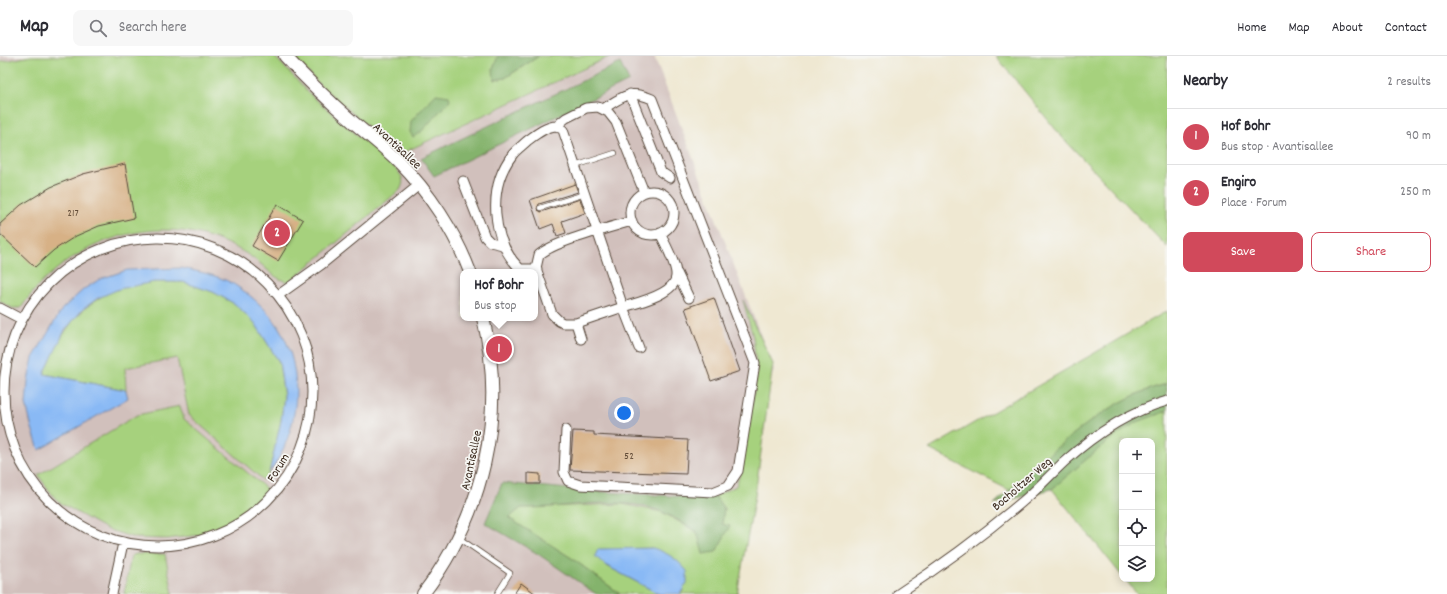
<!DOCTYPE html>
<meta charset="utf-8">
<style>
:root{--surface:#fff;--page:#f7f7f7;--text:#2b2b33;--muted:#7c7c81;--line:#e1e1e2;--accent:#d1495b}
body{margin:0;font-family:Dekko,sans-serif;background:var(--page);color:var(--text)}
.controls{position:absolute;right:12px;bottom:12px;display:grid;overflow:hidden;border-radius:8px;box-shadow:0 2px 10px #0003}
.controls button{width:36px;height:36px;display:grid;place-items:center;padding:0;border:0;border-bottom:1px solid var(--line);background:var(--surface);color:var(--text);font:20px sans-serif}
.you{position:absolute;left:624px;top:357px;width:14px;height:14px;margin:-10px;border:3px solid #fff;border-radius:50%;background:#1a73e8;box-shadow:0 0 0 6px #1a73e833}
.badge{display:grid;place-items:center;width:26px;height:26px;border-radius:50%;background:var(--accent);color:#fff;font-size:13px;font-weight:700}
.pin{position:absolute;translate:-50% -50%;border:2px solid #fff;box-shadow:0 1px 4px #0006}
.popup{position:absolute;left:460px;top:213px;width:78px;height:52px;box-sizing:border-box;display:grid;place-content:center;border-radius:8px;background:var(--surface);filter:drop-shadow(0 1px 3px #0005);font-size:13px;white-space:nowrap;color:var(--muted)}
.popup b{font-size:15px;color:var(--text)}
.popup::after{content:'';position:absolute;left:50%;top:100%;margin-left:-8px;border:8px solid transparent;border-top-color:var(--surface)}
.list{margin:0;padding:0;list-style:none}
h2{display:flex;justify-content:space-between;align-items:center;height:52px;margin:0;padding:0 16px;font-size:17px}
h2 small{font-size:13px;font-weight:400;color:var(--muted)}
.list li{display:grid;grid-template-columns:26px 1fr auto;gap:12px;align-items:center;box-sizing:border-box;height:56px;padding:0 16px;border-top:1px solid var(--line)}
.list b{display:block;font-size:15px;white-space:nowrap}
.list p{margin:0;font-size:13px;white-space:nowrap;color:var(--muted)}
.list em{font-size:13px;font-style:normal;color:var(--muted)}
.actions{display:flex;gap:8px;padding:12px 16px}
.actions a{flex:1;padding:9px 0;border:1px solid var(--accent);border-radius:8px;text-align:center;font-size:14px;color:var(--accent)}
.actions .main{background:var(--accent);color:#fff}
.icon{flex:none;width:22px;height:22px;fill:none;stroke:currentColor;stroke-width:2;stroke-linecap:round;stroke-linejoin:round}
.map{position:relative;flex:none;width:1167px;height:538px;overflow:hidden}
header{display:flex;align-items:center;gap:24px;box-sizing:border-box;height:56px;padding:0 20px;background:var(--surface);border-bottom:1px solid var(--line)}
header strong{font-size:19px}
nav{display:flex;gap:22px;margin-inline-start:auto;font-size:14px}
.search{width:280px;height:36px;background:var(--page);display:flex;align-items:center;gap:10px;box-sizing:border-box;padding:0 14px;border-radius:8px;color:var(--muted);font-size:15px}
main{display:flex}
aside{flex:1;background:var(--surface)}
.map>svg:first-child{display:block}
</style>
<header>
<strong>Map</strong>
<div class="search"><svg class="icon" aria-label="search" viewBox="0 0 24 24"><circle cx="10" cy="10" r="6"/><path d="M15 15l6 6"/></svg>Search here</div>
<nav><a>Home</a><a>Map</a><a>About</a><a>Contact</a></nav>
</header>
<main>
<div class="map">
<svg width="1167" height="538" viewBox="0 0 1167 538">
<rect width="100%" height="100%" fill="#f6f6f2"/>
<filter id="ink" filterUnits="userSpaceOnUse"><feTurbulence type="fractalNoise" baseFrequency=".025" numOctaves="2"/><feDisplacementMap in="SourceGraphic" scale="8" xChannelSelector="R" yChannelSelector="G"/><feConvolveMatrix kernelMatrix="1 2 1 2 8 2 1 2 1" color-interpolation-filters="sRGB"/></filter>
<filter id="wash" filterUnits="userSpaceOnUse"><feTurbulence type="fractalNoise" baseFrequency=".012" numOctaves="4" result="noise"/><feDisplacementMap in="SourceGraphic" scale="16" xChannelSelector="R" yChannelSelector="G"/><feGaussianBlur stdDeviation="0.9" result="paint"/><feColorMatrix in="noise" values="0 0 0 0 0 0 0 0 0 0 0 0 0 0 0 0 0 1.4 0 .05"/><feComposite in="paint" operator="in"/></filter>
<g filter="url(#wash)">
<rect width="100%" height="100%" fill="#efe8d2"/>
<path fill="#d1c0bc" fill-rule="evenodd" d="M0 0H654L774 314 699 538H0ZM463 216H535V262H463Z"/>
<path fill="#a6d17d" stroke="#707e4e" d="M31 0H274L312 40 394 111C401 119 406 123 400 134L289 226C275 224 268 213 257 205 248 198 237 192 228 188 154 153 64 187 21 252H12L0 245V6Z
M293 0H498L494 24 505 22 539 0H611L400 98 321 30Z
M996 0H1167V191L1061 80Z
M154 226H183L213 236 235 248 255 267 279 306 284 340 281 365 269 417 263 424 189 359 177 302 125 312 126 334 44 318C60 280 76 249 118 233 129 229 142 228 154 226Z
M743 244 773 308 755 440 737 538H680L684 534 652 492 629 493 605 509 659 538H620L573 503 508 462 521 452 622 448 662 456 697 476 722 468 724 453 715 440 736 430 741 415 757 317 753 281Z
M1167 255V328C1110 341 1051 396 1009 434L929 393Z
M180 350 184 363 268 434 254 449 230 466 208 478 167 483 135 482 106 473 57 445 38 419 137 359Z
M1167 355V538H1137L1125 523H1152V385H1122V520L1052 433C1084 403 1122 364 1167 355Z
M136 498H165L173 538H124L131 500Z"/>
<path fill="#84b36c" stroke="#606e45" d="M498 0H539L505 22 494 24 493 13Z
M620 7 629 25 434 120 421 102Z
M436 38 449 40 450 44 421 76 413 81 410 76 411 65Z
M1167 328V355L1137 366 1109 384 1052 433 994 448C1042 405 1102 343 1167 328Z
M502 427 603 436 704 442 715 440 724 453 722 468 730 470 716 496 703 498 697 476C686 469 674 461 662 456 618 438 566 453 521 452L509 462 573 503 620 538H596L538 498 485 467Z"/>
<path fill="#89b9f5" stroke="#62728a" d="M181 212C201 216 224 220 241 233 254 242 269 256 278 270 306 314 300 376 269 417L281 365 284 340 279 306 255 267 235 248 213 236 183 226H154L119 233 98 242 83 253 65 274 44 318 126 334 128 342 39 394 31 369 26 348 28 324 33 302 62 253 84 233 100 223 127 214Z
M653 492C668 497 677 503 687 515V527L680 538H659L605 509 595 500 598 493Z"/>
<g id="blocks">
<path fill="#d7b186" d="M125 108 134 162 99 170 76 180 54 194 35 211 0 178V168L21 149 51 131 83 118Z
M575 128 578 136 539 148 537 153 541 156 580 143 585 157 562 165 566 177 557 180 553 168 540 173 530 144Z
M277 148 303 164 278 205 252 190Z
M714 242 740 315 711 325 685 252Z
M573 375 594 376V379L688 384 686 418 570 414Z
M528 417 540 418V428H528Z
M521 527 536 538H514Z"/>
</g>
</g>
<g filter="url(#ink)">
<use href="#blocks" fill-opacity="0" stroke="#564639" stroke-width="1"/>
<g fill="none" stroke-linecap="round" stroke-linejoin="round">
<g stroke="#564639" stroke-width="6">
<path id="service" d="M575 110 615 97
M540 152 585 138
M459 482 510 517 497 538"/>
</g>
<g stroke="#564639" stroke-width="11">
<path id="minor" d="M630 38 661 116 670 122
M558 71 561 66 566 62 586 52 598 51 608 56 616 66 644 136
M463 125 485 181 490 186 503 189
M630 157a22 22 0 1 1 44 0a22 22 0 1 1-44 0Z
M4 336a154 154 0 1 1 308 0a154 154 0 1 1-308 0Z
M537 213H520C491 184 487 131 513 98 517 93 523 89 527 85 535 79 546 70 557 70L563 74C583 133 603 192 623 251L576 267H563L559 265 552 258 536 212 539 199C555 185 609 172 632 165
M677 217 689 242
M280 238 322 208 419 129
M0 252 21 263
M576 267 581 283
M639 292 623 251C637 247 676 238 676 220 677 209 665 188 660 177
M566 374 564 416 568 425 580 429 713 436 728 430 738 415 755 307 652 43C629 33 622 41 603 53
M112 538 123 487
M898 538C941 510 983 479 1022 446 1037 434 1050 419 1064 406 1094 379 1127 356 1167 345"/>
</g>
<g stroke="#564639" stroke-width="14">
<path id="tertiary" d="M285 0C306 23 329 45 353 66 368 79 385 92 399 106 429 136 455 176 470 216
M423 538C483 459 507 359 483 262"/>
</g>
<use href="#service" stroke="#fff" stroke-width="4.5"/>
<use href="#minor" stroke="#fff" stroke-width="9"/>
<use href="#tertiary" stroke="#fff" stroke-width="12"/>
</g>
</g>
<g text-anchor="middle" stroke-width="3.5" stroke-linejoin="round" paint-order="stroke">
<g font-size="11" fill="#624c38">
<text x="73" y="160">217</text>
<text x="629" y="403">52</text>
</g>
<g font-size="13" fill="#3b2a1e" stroke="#f6f6f2">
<text transform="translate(398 89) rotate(43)" y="5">Avantisallee</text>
<text transform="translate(470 404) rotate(-78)" y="5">Avantisallee</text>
<text transform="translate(277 411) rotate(-59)" y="5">Forum</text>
<text transform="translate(1021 427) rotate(-41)" y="5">Bocholtzer Weg</text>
</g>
</g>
</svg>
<div class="controls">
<button>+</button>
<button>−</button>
<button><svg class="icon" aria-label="locate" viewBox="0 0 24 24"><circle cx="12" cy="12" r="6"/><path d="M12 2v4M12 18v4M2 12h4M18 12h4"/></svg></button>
<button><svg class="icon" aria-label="layers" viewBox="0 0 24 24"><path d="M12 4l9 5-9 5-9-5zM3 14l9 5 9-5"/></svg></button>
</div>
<div class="you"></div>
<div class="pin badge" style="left:499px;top:293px">1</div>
<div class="popup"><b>Hof Bohr</b>Bus stop</div>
<div class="pin badge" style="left:277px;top:177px">2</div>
</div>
<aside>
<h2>Nearby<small>2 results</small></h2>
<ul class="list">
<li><span class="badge">1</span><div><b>Hof Bohr</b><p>Bus stop · Avantisallee</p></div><em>90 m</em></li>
<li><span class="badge">2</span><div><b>Engiro</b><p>Place · Forum</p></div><em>250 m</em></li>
</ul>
<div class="actions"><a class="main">Save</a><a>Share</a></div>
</aside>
</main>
